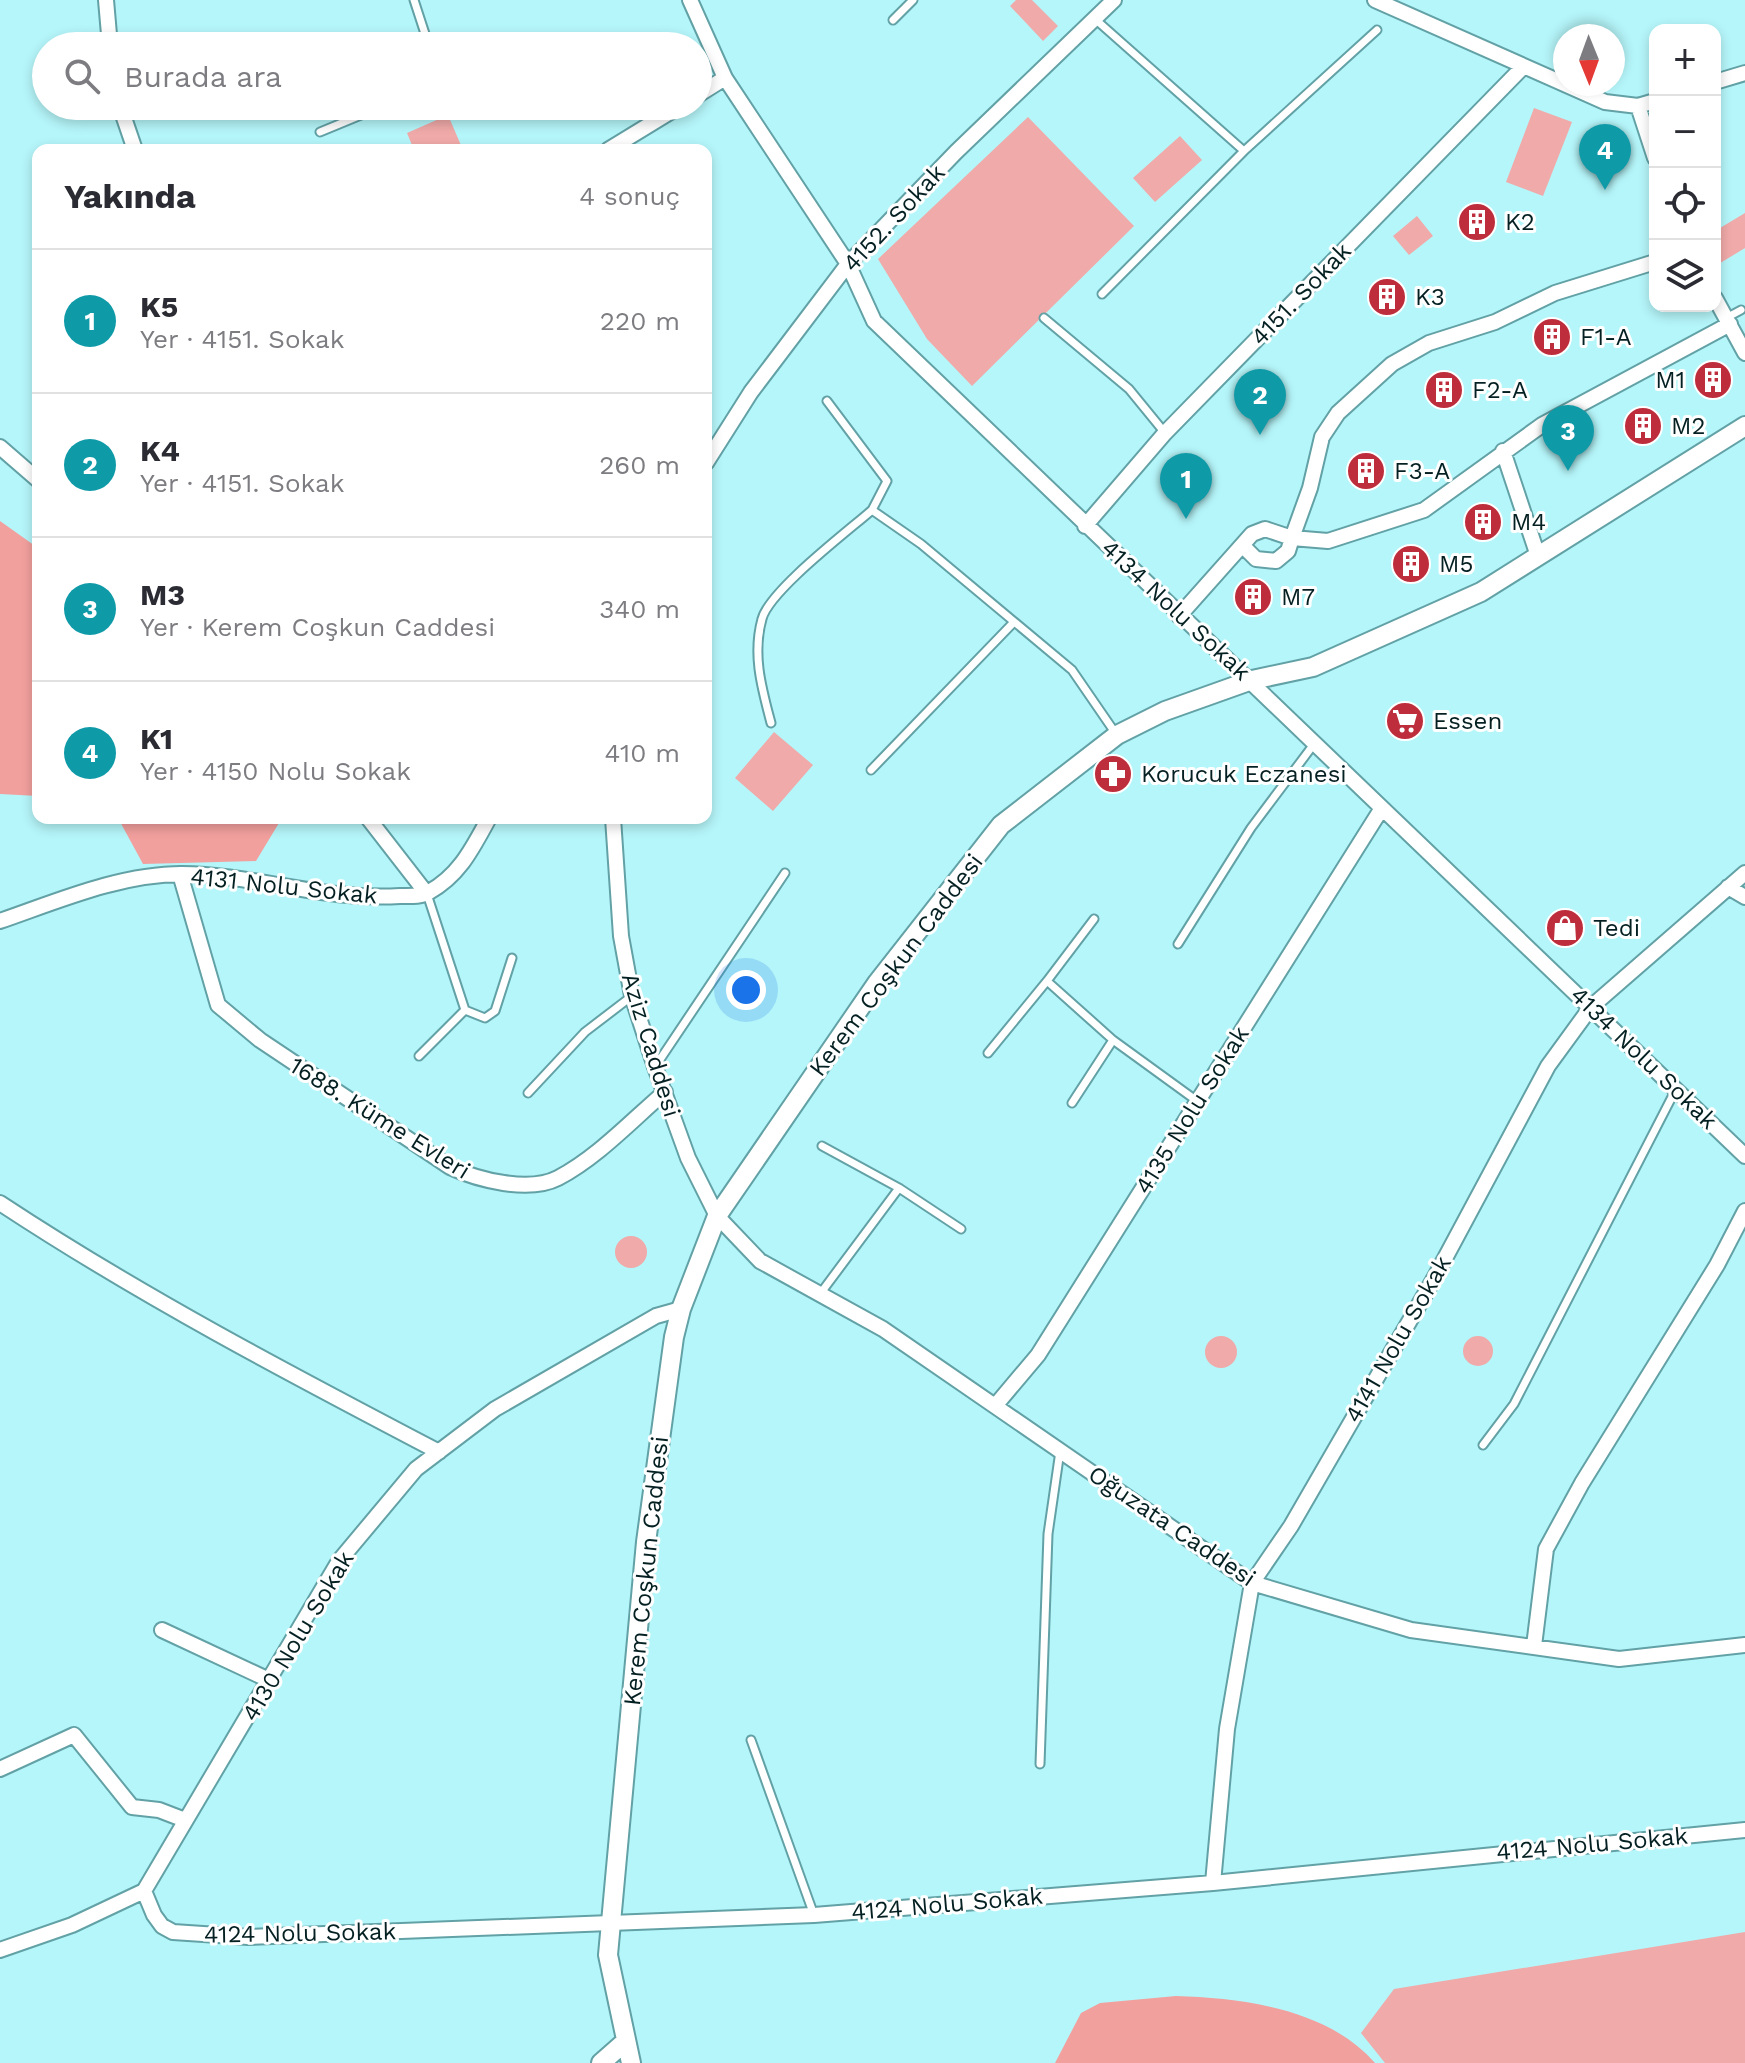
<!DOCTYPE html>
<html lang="tr">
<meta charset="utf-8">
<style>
:root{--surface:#fff;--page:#f7f7f7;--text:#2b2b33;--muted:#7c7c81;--line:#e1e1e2;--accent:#1a73e8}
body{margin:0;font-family:"Work Sans",sans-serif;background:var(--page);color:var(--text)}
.controls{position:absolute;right:24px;top:24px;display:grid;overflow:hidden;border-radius:16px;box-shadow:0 4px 12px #0003}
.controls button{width:72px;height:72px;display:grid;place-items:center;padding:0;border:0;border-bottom:2px solid var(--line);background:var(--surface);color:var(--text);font:40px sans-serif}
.compass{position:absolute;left:1553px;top:24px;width:72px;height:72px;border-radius:50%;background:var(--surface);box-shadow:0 4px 12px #0003;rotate:179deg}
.you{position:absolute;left:746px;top:990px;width:28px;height:28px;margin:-20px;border:6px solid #fff;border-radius:50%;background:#1a73e8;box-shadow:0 0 0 12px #1a73e833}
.badge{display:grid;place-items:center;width:52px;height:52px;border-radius:50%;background:var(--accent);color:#fff;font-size:26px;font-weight:700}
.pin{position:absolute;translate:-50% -66px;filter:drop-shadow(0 2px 4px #0008)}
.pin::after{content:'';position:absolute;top:42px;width:28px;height:24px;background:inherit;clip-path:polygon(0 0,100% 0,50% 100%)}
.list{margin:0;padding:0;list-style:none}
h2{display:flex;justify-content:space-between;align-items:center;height:104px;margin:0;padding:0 32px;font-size:34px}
h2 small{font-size:26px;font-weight:400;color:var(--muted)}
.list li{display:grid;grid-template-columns:52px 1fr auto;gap:24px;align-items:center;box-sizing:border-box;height:144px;padding:0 32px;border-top:2px solid var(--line)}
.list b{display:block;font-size:30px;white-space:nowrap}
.list p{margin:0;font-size:26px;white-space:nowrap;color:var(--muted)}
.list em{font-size:26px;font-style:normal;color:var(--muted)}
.icon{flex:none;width:44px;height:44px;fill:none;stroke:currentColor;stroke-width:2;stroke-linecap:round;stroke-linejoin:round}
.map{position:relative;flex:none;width:1745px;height:2063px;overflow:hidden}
.search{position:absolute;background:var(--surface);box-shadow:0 4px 12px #0003;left:32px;top:32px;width:680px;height:88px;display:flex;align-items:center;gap:20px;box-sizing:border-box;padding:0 28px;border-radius:44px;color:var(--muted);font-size:30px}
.panel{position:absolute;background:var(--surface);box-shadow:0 4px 12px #0003;left:32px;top:144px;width:680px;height:680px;border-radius:16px}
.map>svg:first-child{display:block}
</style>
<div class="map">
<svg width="1745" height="2063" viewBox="0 0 1745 2063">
<rect width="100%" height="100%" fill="#b5f6fa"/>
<path fill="#f0aaa9" d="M1016 0H1032L1058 26 1043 41 1010 6Z
M1534 108 1572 122 1543 196 1506 182Z
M448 115 463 150H414L407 133Z
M1028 117 1134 226 972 386 927 339 878 259Z
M1180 136 1202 160 1155 202 1133 178Z
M1745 213V248L1717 265 1715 231Z
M1417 216 1433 236 1409 255 1393 236Z
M774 732 813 765 773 811 735 778Z
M615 1252a16 16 0 1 1 32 0a16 16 0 1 1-32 0Z
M1205 1352a16 16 0 1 1 32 0a16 16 0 1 1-32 0Z
M1463 1351a15 15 0 1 1 30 0a15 15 0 1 1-30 0Z
M1745 1932V2063H1385L1361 2033 1394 1989Z"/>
<path fill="#f2a09e" d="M0 521 38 548V796L0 794Z
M118 818H282L256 861 143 864Z
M1176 1996C1243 1998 1328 2009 1375 2063H1055L1081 2013 1100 2003Z"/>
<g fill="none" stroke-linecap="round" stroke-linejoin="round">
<g stroke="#62a1a5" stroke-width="11">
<path id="service" d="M414 0 429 46
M1095 19 1244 151
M893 20 913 0
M542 46 558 40 566 46
M649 106 663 116
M320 132 383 106
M1102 294 1244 151 1377 30
M1044 318 1129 389 1165 433
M1726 318 1741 310
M827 401 887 481 872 510 921 544 1072 670 1116 734
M771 723C762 689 752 655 762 619 769 591 848 531 872 510
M871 770 1014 622
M1178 944 1251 828 1314 744
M1047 981 1094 919
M465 1010 485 1018 495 1011 512 958
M988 1053 1047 981 1113 1040 1197 1101
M419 1056 465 1010 427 894
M655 1067 785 873
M528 1093 585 1032 632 996
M1072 1103 1113 1040
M822 1146 899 1188 961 1229
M820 1294 899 1188
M1483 1445 1514 1404 1675 1091
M751 1740 814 1915
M1040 1764 1048 1534 1060 1451"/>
</g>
<g stroke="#62a1a5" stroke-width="18">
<path id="minor" d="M106 0 110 46
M690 0 725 78 848 264 874 321 1745 1156
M1375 0 1605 102 1638 106 1655 101
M1715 82 1745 73
M698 95 725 78
M120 106 135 150
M1638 106 1655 158
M608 150 680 106
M1655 262 1555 293 1495 322 1429 343 1392 364 1338 413 1322 437 1310 488 1292 538 1328 541 1424 510 1542 425 1730 324
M1715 298 1745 353
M0 447 38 480
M1503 451 1538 556
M706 463 751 392 848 264 956 152 1114 0
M1085 526 1165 433 1522 68
M1179 616 1252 534 1265 529 1292 538 1288 551 1276 561 1256 559 1244 547
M368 818 427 894
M613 818 621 936 632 996 655 1067 688 1158 717 1216 760 1261 883 1329 1252 1583 1411 1630 1619 1659 1745 1645
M180 874 218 1005 260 1040 450 1167C478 1180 529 1193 558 1178 598 1157 632 1120 665 1092
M1728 887 1745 897
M0 921C58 901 120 874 182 874 256 875 325 901 400 896 409 896 421 897 429 892 460 875 473 847 489 818
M0 1203C141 1296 290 1374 439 1452
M681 1309 656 1316 495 1409 416 1469 339 1561 144 1891 154 1915 162 1926 173 1932 248 1937 814 1915 1213 1883 1745 1830
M995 1406 1038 1355 1382 808
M162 1630 269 1680
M1534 1646 1546 1549 1582 1483 1717 1265 1745 1211
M0 1769 74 1735 132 1807 159 1810 185 1820
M1213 1883 1227 1729 1252 1583 1291 1526 1435 1277 1548 1066 1591 1007 1745 873
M0 1950 72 1925 144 1891"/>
</g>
<g stroke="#62a1a5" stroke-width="22">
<path id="tertiary" d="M601 2063 626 2041
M631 2063 608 1955 646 1542 674 1337 681 1309 717 1216 877 983 1001 825 1117 735 1165 711 1252 680 1313 667 1481 592 1745 426"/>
</g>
<use href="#service" stroke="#fff" stroke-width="7"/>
<use href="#minor" stroke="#fff" stroke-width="14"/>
<use href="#tertiary" stroke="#fff" stroke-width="18"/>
</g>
<defs>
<g id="building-disc" transform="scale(2)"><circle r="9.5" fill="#be2d3c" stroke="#fff"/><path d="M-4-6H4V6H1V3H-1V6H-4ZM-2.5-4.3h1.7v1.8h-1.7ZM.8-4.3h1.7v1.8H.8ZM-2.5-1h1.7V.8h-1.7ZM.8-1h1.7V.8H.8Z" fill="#fff"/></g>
<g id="supermarket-disc" transform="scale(2)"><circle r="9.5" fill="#be2d3c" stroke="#fff"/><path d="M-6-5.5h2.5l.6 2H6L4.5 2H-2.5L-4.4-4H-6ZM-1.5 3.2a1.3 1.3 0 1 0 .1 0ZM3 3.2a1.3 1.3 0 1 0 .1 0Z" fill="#fff"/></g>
<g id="pharmacy-disc" transform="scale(2)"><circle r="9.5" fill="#be2d3c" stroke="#fff"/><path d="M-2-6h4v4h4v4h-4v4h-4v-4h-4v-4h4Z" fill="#fff"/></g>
<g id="shop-disc" transform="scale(2)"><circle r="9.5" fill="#be2d3c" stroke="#fff"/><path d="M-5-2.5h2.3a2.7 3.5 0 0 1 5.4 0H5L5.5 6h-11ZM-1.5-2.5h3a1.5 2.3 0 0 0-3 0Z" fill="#fff"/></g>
</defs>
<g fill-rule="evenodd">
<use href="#building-disc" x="1477" y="222"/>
<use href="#building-disc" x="1387" y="297"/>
<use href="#building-disc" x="1552" y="337"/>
<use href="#building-disc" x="1713" y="380"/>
<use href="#building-disc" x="1444" y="390"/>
<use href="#building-disc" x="1643" y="426"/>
<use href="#building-disc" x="1366" y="471"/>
<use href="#building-disc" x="1483" y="522"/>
<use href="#building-disc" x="1411" y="564"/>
<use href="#building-disc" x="1253" y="597"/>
<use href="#supermarket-disc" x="1405" y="721"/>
<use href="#pharmacy-disc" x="1113" y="774"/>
<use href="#shop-disc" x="1565" y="928"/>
</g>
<g text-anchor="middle" stroke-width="6" stroke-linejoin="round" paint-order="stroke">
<g font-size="24" fill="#052022" stroke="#fff">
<text transform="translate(894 218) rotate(-47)" y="8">4152. Sokak</text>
<text transform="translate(1301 294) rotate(-46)" y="8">4151. Sokak</text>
<text transform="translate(1176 610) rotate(43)" y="8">4134 Nolu Sokak</text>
<text transform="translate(284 886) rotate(6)" y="8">4131 Nolu Sokak</text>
<text transform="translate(896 965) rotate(-53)" y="8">Kerem Coşkun Caddesi</text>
<text transform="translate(651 1045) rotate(73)" y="8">Aziz Caddesi</text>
<text transform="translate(1644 1058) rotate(44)" y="8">4134 Nolu Sokak</text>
<text transform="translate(1192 1110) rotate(-58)" y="8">4135 Nolu Sokak</text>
<text transform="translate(380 1118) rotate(32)" y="8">1688. Küme Evleri</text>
<text transform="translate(1398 1339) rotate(-60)" y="8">4141 Nolu Sokak</text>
<text transform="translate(1172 1526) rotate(34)" y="8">Oğuzata Caddesi</text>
<text transform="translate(646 1571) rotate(-84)" y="8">Kerem Coşkun Caddesi</text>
<text transform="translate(298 1636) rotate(-59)" y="8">4130 Nolu Sokak</text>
<text transform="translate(1592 1844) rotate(-5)" y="8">4124 Nolu Sokak</text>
<text transform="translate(947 1904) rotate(-5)" y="8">4124 Nolu Sokak</text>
<text transform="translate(300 1933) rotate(-1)" y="8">4124 Nolu Sokak</text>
</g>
<g font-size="24" fill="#052022" stroke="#fff" text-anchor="start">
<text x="1505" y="230">K2</text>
<text x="1415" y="305">K3</text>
<text x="1580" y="345">F1-A</text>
<text x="1685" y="388" text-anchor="end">M1</text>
<text x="1472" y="398">F2-A</text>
<text x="1671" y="434">M2</text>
<text x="1394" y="479">F3-A</text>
<text x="1511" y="530">M4</text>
<text x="1439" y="572">M5</text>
<text x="1281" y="605">M7</text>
<text x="1433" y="729">Essen</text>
<text x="1141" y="782">Korucuk Eczanesi</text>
<text x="1593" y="936">Tedi</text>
</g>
</g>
</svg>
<div class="controls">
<button>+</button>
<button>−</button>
<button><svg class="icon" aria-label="locate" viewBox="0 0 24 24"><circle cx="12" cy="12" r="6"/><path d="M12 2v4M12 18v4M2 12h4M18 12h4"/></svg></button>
<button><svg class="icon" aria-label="layers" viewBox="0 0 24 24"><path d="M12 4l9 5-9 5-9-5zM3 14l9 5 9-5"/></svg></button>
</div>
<svg class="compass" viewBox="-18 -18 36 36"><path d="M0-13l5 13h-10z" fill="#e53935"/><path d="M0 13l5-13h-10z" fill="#7c7c81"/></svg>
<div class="you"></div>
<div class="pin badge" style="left:1186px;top:519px;background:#0f9aa8">1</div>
<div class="pin badge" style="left:1260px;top:435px;background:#0f9aa8">2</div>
<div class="pin badge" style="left:1568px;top:471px;background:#0f9aa8">3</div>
<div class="pin badge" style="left:1605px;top:190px;background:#0f9aa8">4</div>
<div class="search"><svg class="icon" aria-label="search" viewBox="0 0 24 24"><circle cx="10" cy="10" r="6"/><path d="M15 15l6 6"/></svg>Burada ara</div>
<section class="panel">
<h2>Yakında<small>4 sonuç</small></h2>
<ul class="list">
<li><span class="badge" style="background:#0f9aa8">1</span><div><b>K5</b><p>Yer · 4151. Sokak</p></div><em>220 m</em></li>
<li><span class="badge" style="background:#0f9aa8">2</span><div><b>K4</b><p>Yer · 4151. Sokak</p></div><em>260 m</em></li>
<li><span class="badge" style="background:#0f9aa8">3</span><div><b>M3</b><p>Yer · Kerem Coşkun Caddesi</p></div><em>340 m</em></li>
<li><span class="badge" style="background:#0f9aa8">4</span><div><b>K1</b><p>Yer · 4150 Nolu Sokak</p></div><em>410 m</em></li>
</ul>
</section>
</div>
